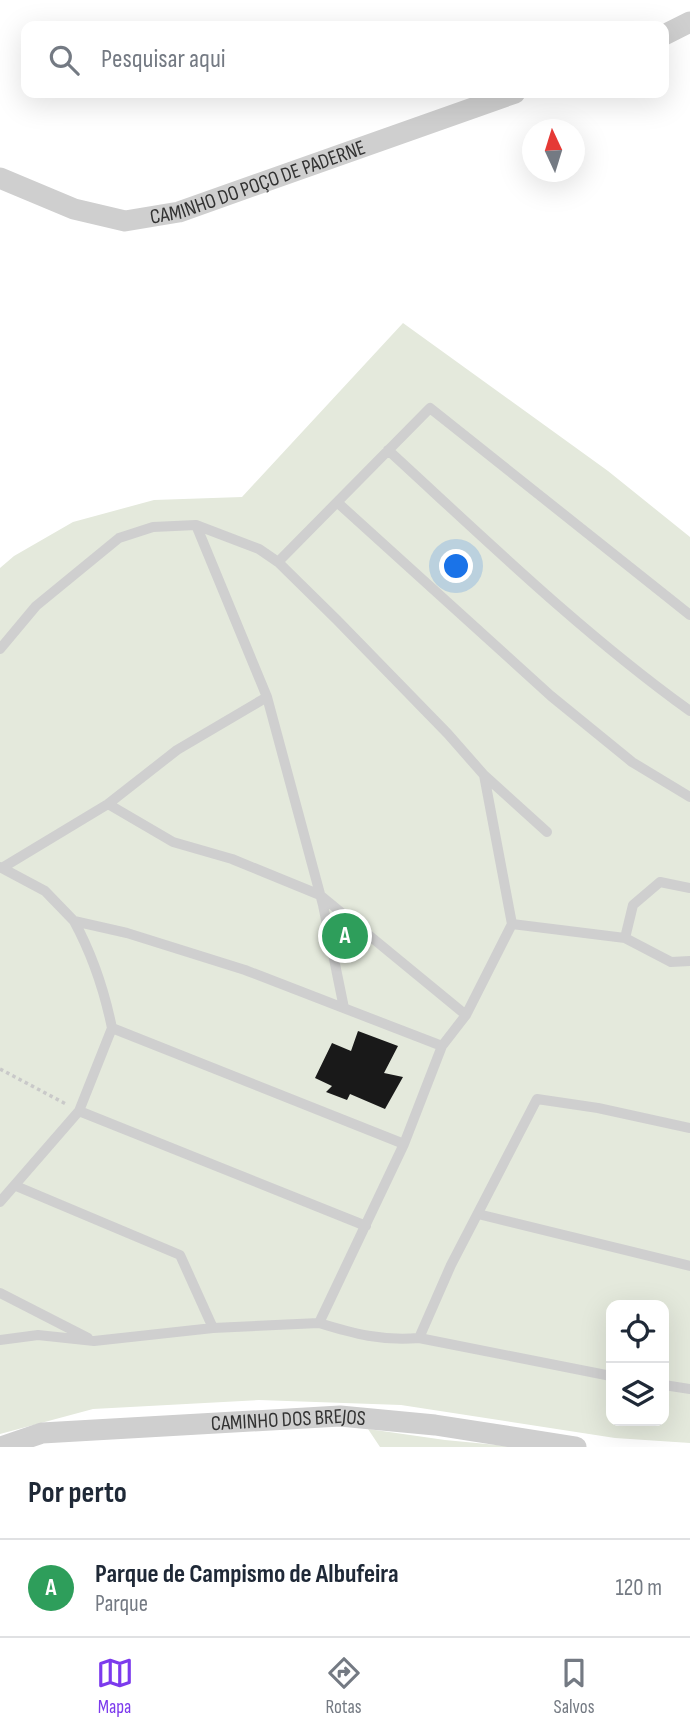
<!DOCTYPE html>
<html lang="pt">
<meta charset="utf-8">
<style>
:root{--surface:#fff;--page:#f6f6f7;--text:#1f2937;--muted:#747a83;--line:#e0e1e3;--accent:#7c3aed}
body{margin:0;font-family:"Sofia Sans Condensed",sans-serif;background:var(--page);color:var(--text)}
.controls{position:absolute;right:21px;bottom:21px;display:grid;overflow:hidden;border-radius:14px;box-shadow:0 7px 28px #0002}
.controls button{width:63px;height:63px;display:grid;place-items:center;padding:0;border:0;border-bottom:2px solid var(--line);background:var(--surface);color:var(--text);font:35px sans-serif}
.compass{position:absolute;left:522px;top:119px;width:63px;height:63px;border-radius:50%;background:var(--surface);box-shadow:0 7px 28px #0002;rotate:356deg}
.you{position:absolute;left:457px;top:567px;width:24px;height:24px;margin:-18px;border:5px solid #fff;border-radius:50%;background:#1a73e8;box-shadow:0 0 0 10px #1a73e833}
.badge{display:grid;place-items:center;width:46px;height:46px;border-radius:50%;background:var(--accent);color:#fff;font-size:23px;font-weight:700}
.pin{position:absolute;translate:-50% -50%;border:4px solid #fff;box-shadow:0 2px 7px #0006}
.list{margin:0;padding:0;list-style:none}
h2{display:flex;justify-content:space-between;align-items:center;height:91px;margin:0;padding:0 28px;font-size:30px}
h2 small{font-size:23px;font-weight:400;color:var(--muted)}
.list li{display:grid;grid-template-columns:46px 1fr auto;gap:21px;align-items:center;box-sizing:border-box;height:98px;padding:0 28px;border-top:2px solid var(--line)}
.list b{display:block;font-size:26px;white-space:nowrap}
.list p{margin:0;font-size:23px;white-space:nowrap;color:var(--muted)}
.list em{font-size:23px;font-style:normal;color:var(--muted)}
.icon{flex:none;width:38px;height:38px;fill:none;stroke:currentColor;stroke-width:2;stroke-linecap:round;stroke-linejoin:round}
.map{position:relative;flex:none;width:690px;height:1447px;overflow:hidden}
.search{position:absolute;background:var(--surface);box-shadow:0 7px 28px #0002;left:21px;right:21px;top:21px;height:77px;display:flex;align-items:center;gap:18px;box-sizing:border-box;padding:0 24px;border-radius:14px;color:var(--muted);font-size:26px}
.sheet{height:189px;background:var(--surface)}
nav{display:flex;justify-content:space-around;align-items:center;box-sizing:border-box;height:98px;border-top:2px solid var(--line);background:var(--surface);font-size:19px;color:var(--muted)}
nav a{display:grid;justify-items:center;gap:4px}
nav .on{color:var(--accent)}
.map>svg:first-child{display:block}
</style>
<div class="map">
<svg width="690" height="1447" viewBox="0 0 690 1447">
<rect width="100%" height="100%" fill="#fff"/>
<path fill="#e4e9dc" fill-rule="evenodd" d="M403 323 608 471 690 537V1443L615 1438 401 1405 259 1400 93 1409 0 1434V568L14 556 73 522 154 500 242 497ZM611 1305H664V1421H611Z
M368 1429 445 1440 519 1447H380Z"/>
<path fill="#191919" d="M358 1031 398 1046 384 1073 403 1077 385 1109 350 1094 347 1100 326 1092 332 1086 315 1078 332 1043 351 1051Z"/>
<g fill="none" stroke-linecap="round" stroke-linejoin="round">
<path stroke="#c9c9c9" stroke-width="3.5" stroke-dasharray="3.5 3.5" stroke-linecap="butt" d="M0 1069 66 1104"/>
<path stroke="#cfcfcf" stroke-width="10" d="M388 450C486 540 582 633 690 711
M338 503 551 696 632 762 690 797
M196 525 267 697 323 905 344 1008
M278 562 430 408 690 615
M0 649 36 606 119 538 153 527 196 525 259 549 278 562 337 620 448 734 484 775 512 924 466 1015 442 1046 404 1144
M484 775 547 832
M108 804 173 842 232 859 320 895 466 1015
M0 867 45 891 74 921 127 933 245 970 442 1046
M2 868 108 804 177 750 267 697
M74 921C93 956 104 989 112 1028
M512 924 625 938 671 962 690 961
M625 938 633 905 660 882 690 888
M79 1111 366 1226
M16 1186 180 1255 213 1328
M0 1202 79 1111 112 1028 404 1144 319 1323 213 1328 94 1341 38 1335 0 1340
M478 1214 690 1266
M0 1293 88 1338
M319 1323C355 1334 381 1341 419 1338L611 1376
M419 1338 451 1265 537 1099 598 1108 690 1128
M664 1385 690 1389"/>
<g stroke="#cfcfcf" stroke-width="21">
<path d="M664 35 690 22"/>
<path id="s1" d="M0 178 74 209 125 221 179 212 515 93"/>
<path id="s2" d="M1 1447 42 1433 340 1416 435 1425 576 1447"/>
</g>
</g>
<g text-anchor="middle" stroke-width="7" stroke-linejoin="round" paint-order="stroke">
<g font-size="21" fill="#323232" stroke="#fff">
<text dy="7" stroke="none"><textPath href="#s1" startOffset="271">CAMINHO DO POÇO DE PADERNE</textPath></text>
<text dy="7" stroke="none"><textPath href="#s2" startOffset="290">CAMINHO DOS BREJOS</textPath></text>
</g>
</g>
</svg>
<div class="controls">
<button><svg class="icon" aria-label="locate" viewBox="0 0 24 24"><circle cx="12" cy="12" r="6"/><path d="M12 2v4M12 18v4M2 12h4M18 12h4"/></svg></button>
<button><svg class="icon" aria-label="layers" viewBox="0 0 24 24"><path d="M12 4l9 5-9 5-9-5zM3 14l9 5 9-5"/></svg></button>
</div>
<svg class="compass" viewBox="-18 -18 36 36"><path d="M0-13l5 13h-10z" fill="#e53935"/><path d="M0 13l5-13h-10z" fill="#747a83"/></svg>
<div class="you"></div>
<div class="pin badge" style="left:345px;top:936px;background:#2e9e5b">A</div>
<div class="search"><svg class="icon" aria-label="search" viewBox="0 0 24 24"><circle cx="10" cy="10" r="6"/><path d="M15 15l6 6"/></svg>Pesquisar aqui</div>
</div>
<section class="sheet">
<h2>Por perto<small></small></h2>
<ul class="list">
<li><span class="badge" style="background:#2e9e5b">A</span><div><b>Parque de Campismo de Albufeira</b><p>Parque</p></div><em>120 m</em></li>
</ul>
</section>
<nav>
<a class="on"><svg class="icon" aria-label="map" viewBox="0 0 24 24"><path d="M3 6l6-2 6 2 6-2v14l-6 2-6-2-6 2zM9 4v14M15 6v14"/></svg>Mapa</a>
<a><svg class="icon" aria-label="directions" viewBox="0 0 24 24"><path d="M12 3l9 9-9 9-9-9zM9 14v-3h6M13 9l2 2-2 2"/></svg>Rotas</a>
<a><svg class="icon" aria-label="saved" viewBox="0 0 24 24"><path d="M7 4h10v16l-5-4-5 4z"/></svg>Salvos</a>
</nav>
